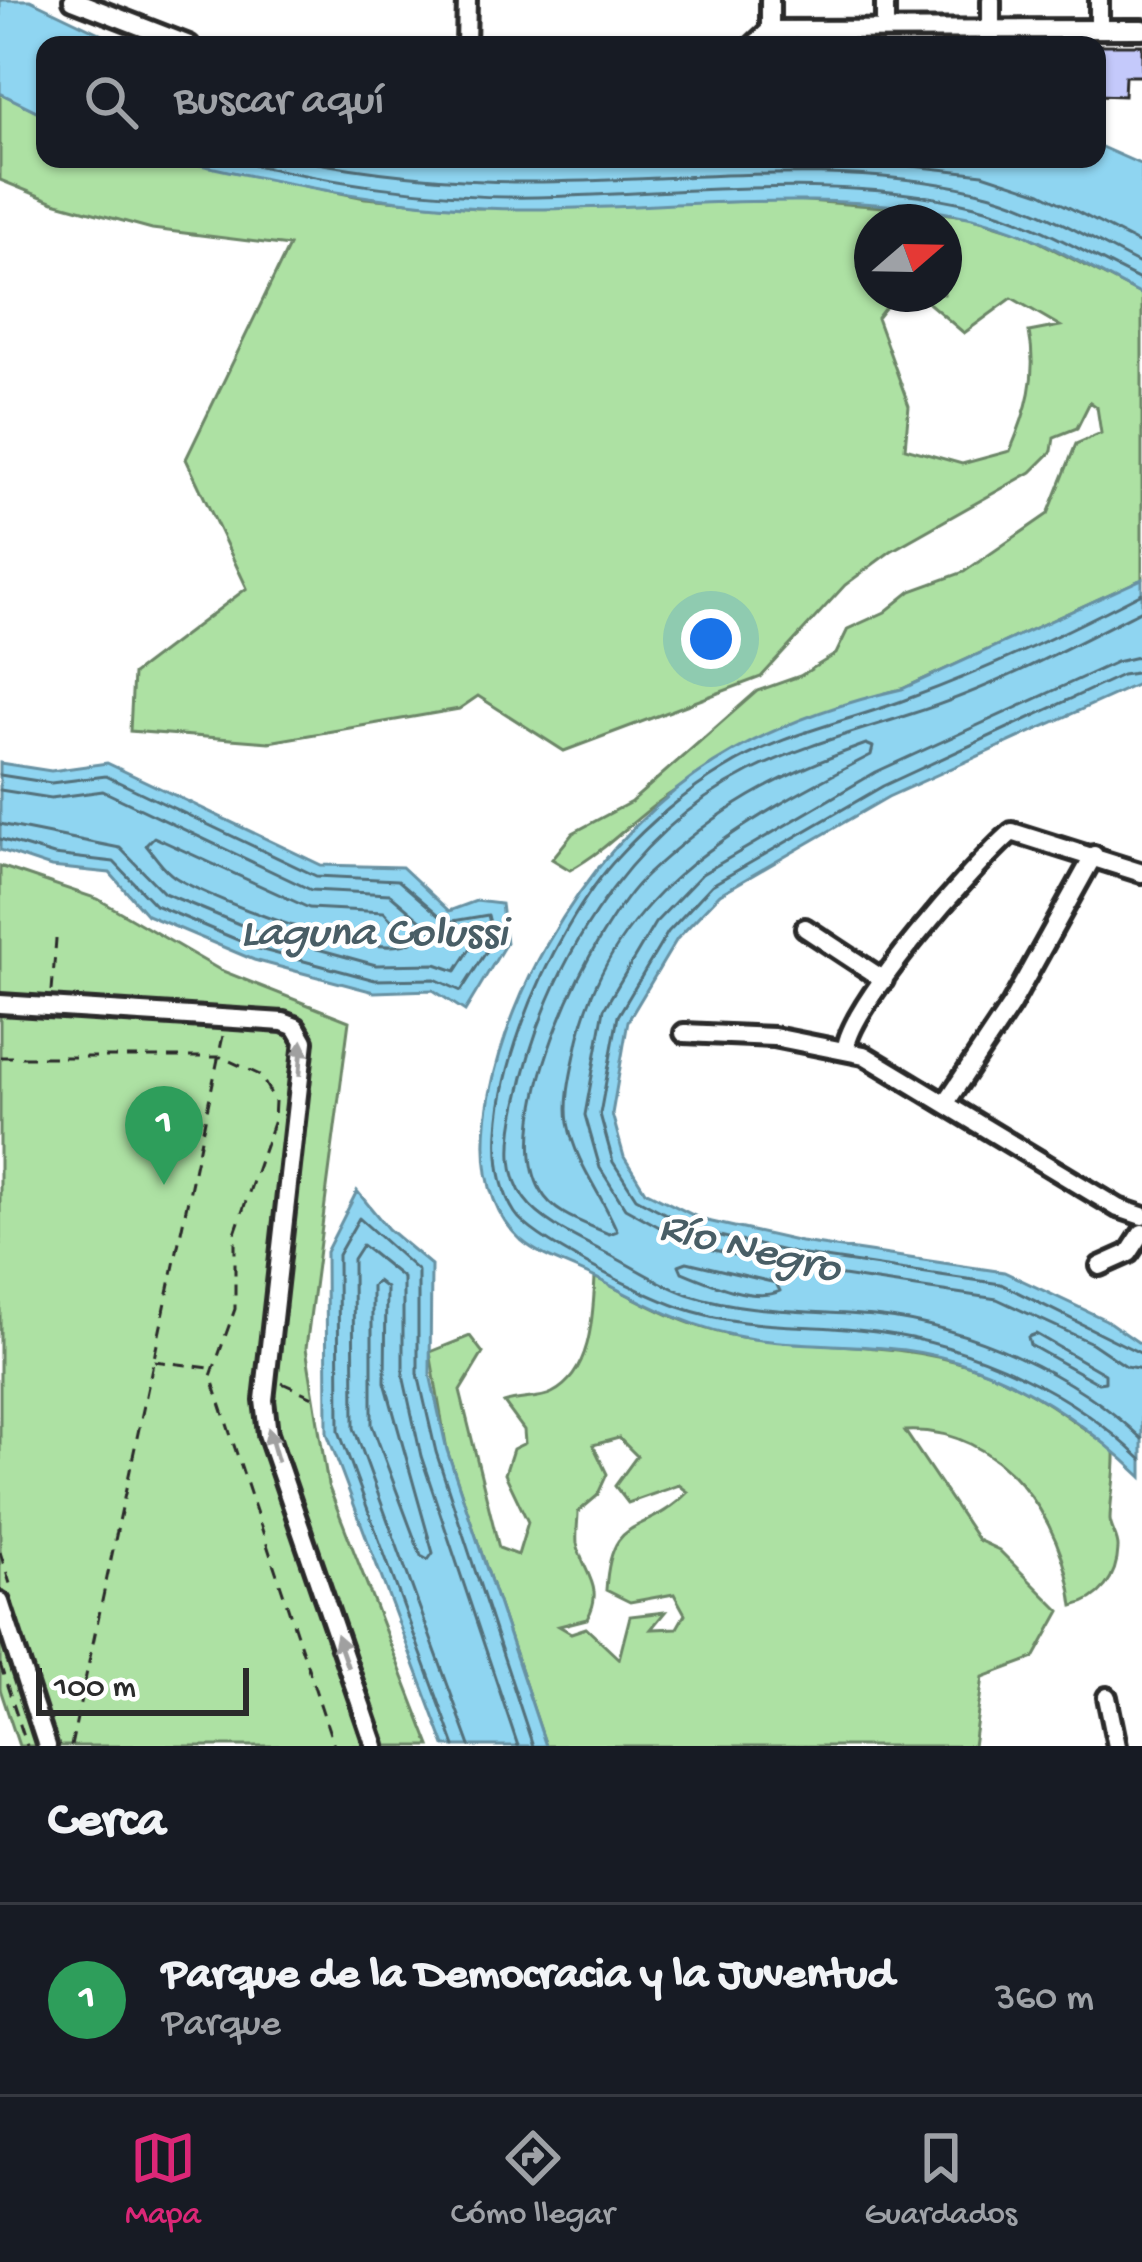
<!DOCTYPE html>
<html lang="es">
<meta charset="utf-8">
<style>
:root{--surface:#171b24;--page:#20242c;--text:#f1f3f6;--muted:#9ea1a6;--line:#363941;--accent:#db2777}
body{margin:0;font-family:"Gochi Hand",sans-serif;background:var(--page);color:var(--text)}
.compass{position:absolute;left:854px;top:204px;width:108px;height:108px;border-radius:50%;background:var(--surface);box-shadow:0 3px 9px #0004;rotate:70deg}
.scale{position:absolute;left:36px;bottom:30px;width:213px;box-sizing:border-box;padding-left:12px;border:6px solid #2b2b2b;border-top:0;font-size:33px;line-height:42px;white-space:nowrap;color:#2b2b2b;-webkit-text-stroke:9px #fff;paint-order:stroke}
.you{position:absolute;left:711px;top:639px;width:42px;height:42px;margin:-30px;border:9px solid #fff;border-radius:50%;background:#1a73e8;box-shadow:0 0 0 18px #1a73e833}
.badge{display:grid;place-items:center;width:78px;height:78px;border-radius:50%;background:var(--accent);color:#fff;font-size:39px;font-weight:700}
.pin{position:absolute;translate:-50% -99px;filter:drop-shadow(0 3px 6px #0008)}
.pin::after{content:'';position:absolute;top:63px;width:42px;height:36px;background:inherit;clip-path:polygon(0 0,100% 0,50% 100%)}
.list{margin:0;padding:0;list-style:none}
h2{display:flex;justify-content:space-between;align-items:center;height:156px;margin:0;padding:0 48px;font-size:51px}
h2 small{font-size:39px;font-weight:400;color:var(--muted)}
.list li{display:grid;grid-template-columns:78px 1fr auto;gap:36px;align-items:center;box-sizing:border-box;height:192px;padding:0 48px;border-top:3px solid var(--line)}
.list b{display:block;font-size:45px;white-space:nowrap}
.list p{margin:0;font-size:39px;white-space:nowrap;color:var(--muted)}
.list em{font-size:39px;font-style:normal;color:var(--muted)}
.icon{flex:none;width:66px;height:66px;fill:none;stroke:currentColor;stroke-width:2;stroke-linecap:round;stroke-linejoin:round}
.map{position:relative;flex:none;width:1142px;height:1746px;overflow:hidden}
.search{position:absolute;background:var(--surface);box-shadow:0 3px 9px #0004;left:36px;right:36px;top:36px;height:132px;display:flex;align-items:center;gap:30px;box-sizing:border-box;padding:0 42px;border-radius:24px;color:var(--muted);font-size:45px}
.sheet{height:348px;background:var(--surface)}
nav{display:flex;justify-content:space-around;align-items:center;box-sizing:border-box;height:168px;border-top:3px solid var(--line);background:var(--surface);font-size:33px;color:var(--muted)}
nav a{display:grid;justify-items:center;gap:6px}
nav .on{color:var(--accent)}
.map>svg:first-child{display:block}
</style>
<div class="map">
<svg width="1142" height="1746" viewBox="0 0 1142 1746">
<rect width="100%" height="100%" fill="#fff"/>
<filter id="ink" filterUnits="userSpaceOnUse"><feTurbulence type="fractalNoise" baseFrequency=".00833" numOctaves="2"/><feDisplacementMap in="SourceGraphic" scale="24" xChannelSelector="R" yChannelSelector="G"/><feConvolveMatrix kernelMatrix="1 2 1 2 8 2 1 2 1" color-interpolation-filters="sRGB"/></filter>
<g filter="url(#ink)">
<path fill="#ade1a3" stroke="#6c8667" stroke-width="3" fill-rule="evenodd" d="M0 93 45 115V159H174L365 198 477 208 795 200 921 210 971 217 1022 233 1142 295V579L902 689C835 704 733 755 673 792 637 815 610 848 570 870L552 859 573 833 631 802 757 691 800 676 836 654 848 629 885 612 911 591 964 572 1048 514 1076 444 1101 433 1097 407 1090 402 1077 428 1054 437 1052 451 1031 472 891 551 845 585 761 677 564 751 478 696 459 709 269 742 130 731 133 674 247 588 186 459 289 246 152 229 54 202 0 180ZM872 222H944V294H918L964 333 1012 298 1060 326 1029 332C1038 375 1027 411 1010 451L962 464 905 448 909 406 877 318 896 294H872Z
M0 866 98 899 220 970 349 1021 306 1348 328 1485 430 1746H19L0 1689Z
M595 1277C646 1305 698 1334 757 1339 832 1347 901 1343 974 1367 1024 1383 1073 1420 1115 1451 1116 1476 1110 1500 1110 1520 1111 1530 1119 1539 1118 1549 1117 1578 1100 1600 1073 1606 1063 1519 1001 1426 905 1431L978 1540 999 1550 1060 1611 1034 1658 983 1677 973 1746H546L447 1450 430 1352 470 1336 483 1353 460 1391 499 1548 518 1555 528 1522 505 1474 513 1449 525 1443 524 1430 504 1403C519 1397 539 1400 552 1393 592 1373 593 1314 595 1277ZM619 1438 637 1456 615 1486 628 1503 679 1485 688 1492C642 1539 611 1510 606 1590L630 1602 674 1594 685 1614 677 1628 651 1629 665 1612 630 1616 619 1659 586 1628 571 1633 559 1626 587 1619C606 1586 582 1573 577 1543 576 1533 578 1521 578 1512L597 1496 607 1474 593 1445Z"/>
<path fill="#8fd5f1" stroke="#6791a2" stroke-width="3" d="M0 0H30L124 45H45V115L0 93Z
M1097 145 1142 165V295C1086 267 1030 229 968 217 824 187 678 208 533 209 411 210 292 186 174 159H1097Z
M1142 579V682L888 797 720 894 677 939 628 1021 612 1114 624 1157 645 1191 703 1220 801 1242 1004 1272 1106 1320 1142 1345V1477C1097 1433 1037 1390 977 1368 896 1338 832 1350 753 1339 698 1331 650 1307 602 1281 576 1267 543 1259 521 1240 446 1171 505 1017 547 944 630 799 739 726 902 689Z
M0 763 51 771 107 763 321 865 402 867 449 911 476 901 501 904 506 943 465 1011 433 990 374 992 254 960 147 915 110 873 51 867 0 850Z
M357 1191 388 1229 431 1265 430 1374 447 1450 546 1746H445L327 1433 326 1252Z"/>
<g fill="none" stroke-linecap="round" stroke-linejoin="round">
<path stroke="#536f7a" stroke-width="3" d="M228 159C329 182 433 199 537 197 676 194 838 172 975 206 1035 221 1088 255 1142 281
M296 159C373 174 453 182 531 182 679 182 830 158 976 191 1035 204 1088 238 1142 265
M437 159 533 164 639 159
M851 159 983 174 1041 193 1142 245
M1142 593C1067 632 990 669 910 698 848 722 782 733 724 769 687 791 648 824 619 856 554 924 458 1125 515 1213 532 1240 646 1296 679 1307 751 1332 805 1322 876 1332 974 1345 1072 1391 1142 1460
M1142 610C1068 648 990 689 911 714 856 732 801 746 749 772 625 835 544 970 517 1103 496 1198 529 1214 606 1253 633 1266 658 1284 687 1294 750 1314 809 1310 874 1316 969 1326 1074 1373 1142 1439
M1142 656 1116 662 876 772 702 874 655 923 604 1009 585 1115 600 1168 625 1208 692 1245 796 1269 997 1299 1092 1343 1126 1366 1142 1369
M1142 672 1122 675 883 786 712 885 668 932 618 1016 600 1114 613 1162 636 1198 698 1231 798 1254 1001 1284 1142 1354
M866 744 873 747 871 755C746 820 611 890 578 1040 573 1066 564 1097 568 1123 576 1165 602 1194 617 1231L609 1234C585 1223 554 1215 541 1191 499 1119 592 926 648 874 720 807 774 777 866 744Z
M0 775 51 783 106 776 316 876 398 880 447 922 488 915 494 940 461 991 435 979 375 980 259 949 155 905 114 862 54 855 0 839
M0 790 51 798 103 791 311 890 390 894 438 935 471 932 476 940 456 971 436 964 376 965 263 934 164 893 120 848 0 824
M154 837 309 908 384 912 411 942C372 962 218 902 178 879 165 872 155 856 146 845Z
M687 1262 776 1283 780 1291C755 1303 708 1283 682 1272L679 1265Z
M377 1281 386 1288 385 1382 433 1553 428 1560 421 1556 372 1425V1286Z
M1036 1334 1105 1374V1382L1098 1383 1030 1345 1028 1337Z
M455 1746 339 1431 338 1255 359 1218 418 1271V1374L436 1452 533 1746
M470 1746 354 1428 353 1259 362 1245 403 1278V1375L421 1456 518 1746"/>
</g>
<path fill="#c4c9fb" stroke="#2b2b2b" stroke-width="3" d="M1097 45H1142V76H1125L1124 96 1097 95Z"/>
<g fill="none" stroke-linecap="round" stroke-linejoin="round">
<g stroke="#2b2b2b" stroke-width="26">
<path id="minor" d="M73 0 189 45
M770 0V30
M885 0V28
M991 0V28
M1099 0V28
M770 30 1142 29
M466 45 467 0
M754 45 770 30
M805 928 884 980
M0 1004 283 1022 296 1027 304 1041 264 1400 268 1434 375 1746
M684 1033 774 1037 864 1055 1118 1208 1142 1216
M846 1048C850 1005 974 865 1012 832L1142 873
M947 1101 1011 1005 1094 855
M1100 1266 1129 1253 1142 1233
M0 1602 47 1746
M1107 1697 1117 1746"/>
</g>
<path stroke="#2b2b2b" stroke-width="3" stroke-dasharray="12 9" stroke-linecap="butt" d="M52 991 56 939
M0 1057H221L260 1075 275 1101 274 1120 235 1233V1309L211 1376 334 1746
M154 1361 210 1368
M282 1383 313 1397
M0 1552 12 1590
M0 1664 27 1746
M71 1746 224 1031"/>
<use href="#minor" stroke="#fff" stroke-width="16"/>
</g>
<defs><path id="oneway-solid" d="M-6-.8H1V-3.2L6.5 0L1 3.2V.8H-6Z" transform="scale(3)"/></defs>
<g fill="#a0a0a0">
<use href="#oneway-solid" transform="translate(301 1058) rotate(-86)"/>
<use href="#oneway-solid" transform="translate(273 1445) rotate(-106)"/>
<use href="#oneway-solid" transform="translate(342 1651) rotate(-109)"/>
</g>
</g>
<g text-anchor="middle" stroke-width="9" stroke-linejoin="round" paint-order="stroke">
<g font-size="45" font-style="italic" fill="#495e66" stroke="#fff">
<text x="374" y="944">Laguna Colussi</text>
<text transform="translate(751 1243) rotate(14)" y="16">Río Negro</text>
</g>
</g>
</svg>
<svg class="compass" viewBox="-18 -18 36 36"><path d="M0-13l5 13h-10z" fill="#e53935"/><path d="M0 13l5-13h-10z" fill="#9ea1a6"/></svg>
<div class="scale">100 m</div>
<div class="you"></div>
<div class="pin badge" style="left:164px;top:1185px;background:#2e9e5b">1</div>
<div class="search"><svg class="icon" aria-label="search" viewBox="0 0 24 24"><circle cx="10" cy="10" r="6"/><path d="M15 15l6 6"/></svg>Buscar aquí</div>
</div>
<section class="sheet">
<h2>Cerca<small></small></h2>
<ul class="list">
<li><span class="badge" style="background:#2e9e5b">1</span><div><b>Parque de la Democracia y la Juventud</b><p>Parque</p></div><em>360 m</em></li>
</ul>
</section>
<nav>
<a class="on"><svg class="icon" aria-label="map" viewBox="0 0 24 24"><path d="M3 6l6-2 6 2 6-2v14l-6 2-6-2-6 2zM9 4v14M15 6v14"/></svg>Mapa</a>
<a><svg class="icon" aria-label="directions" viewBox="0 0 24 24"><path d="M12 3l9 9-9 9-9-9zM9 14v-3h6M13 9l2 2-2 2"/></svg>Cómo llegar</a>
<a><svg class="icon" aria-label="saved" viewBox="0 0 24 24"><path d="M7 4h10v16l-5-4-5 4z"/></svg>Guardados</a>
</nav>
